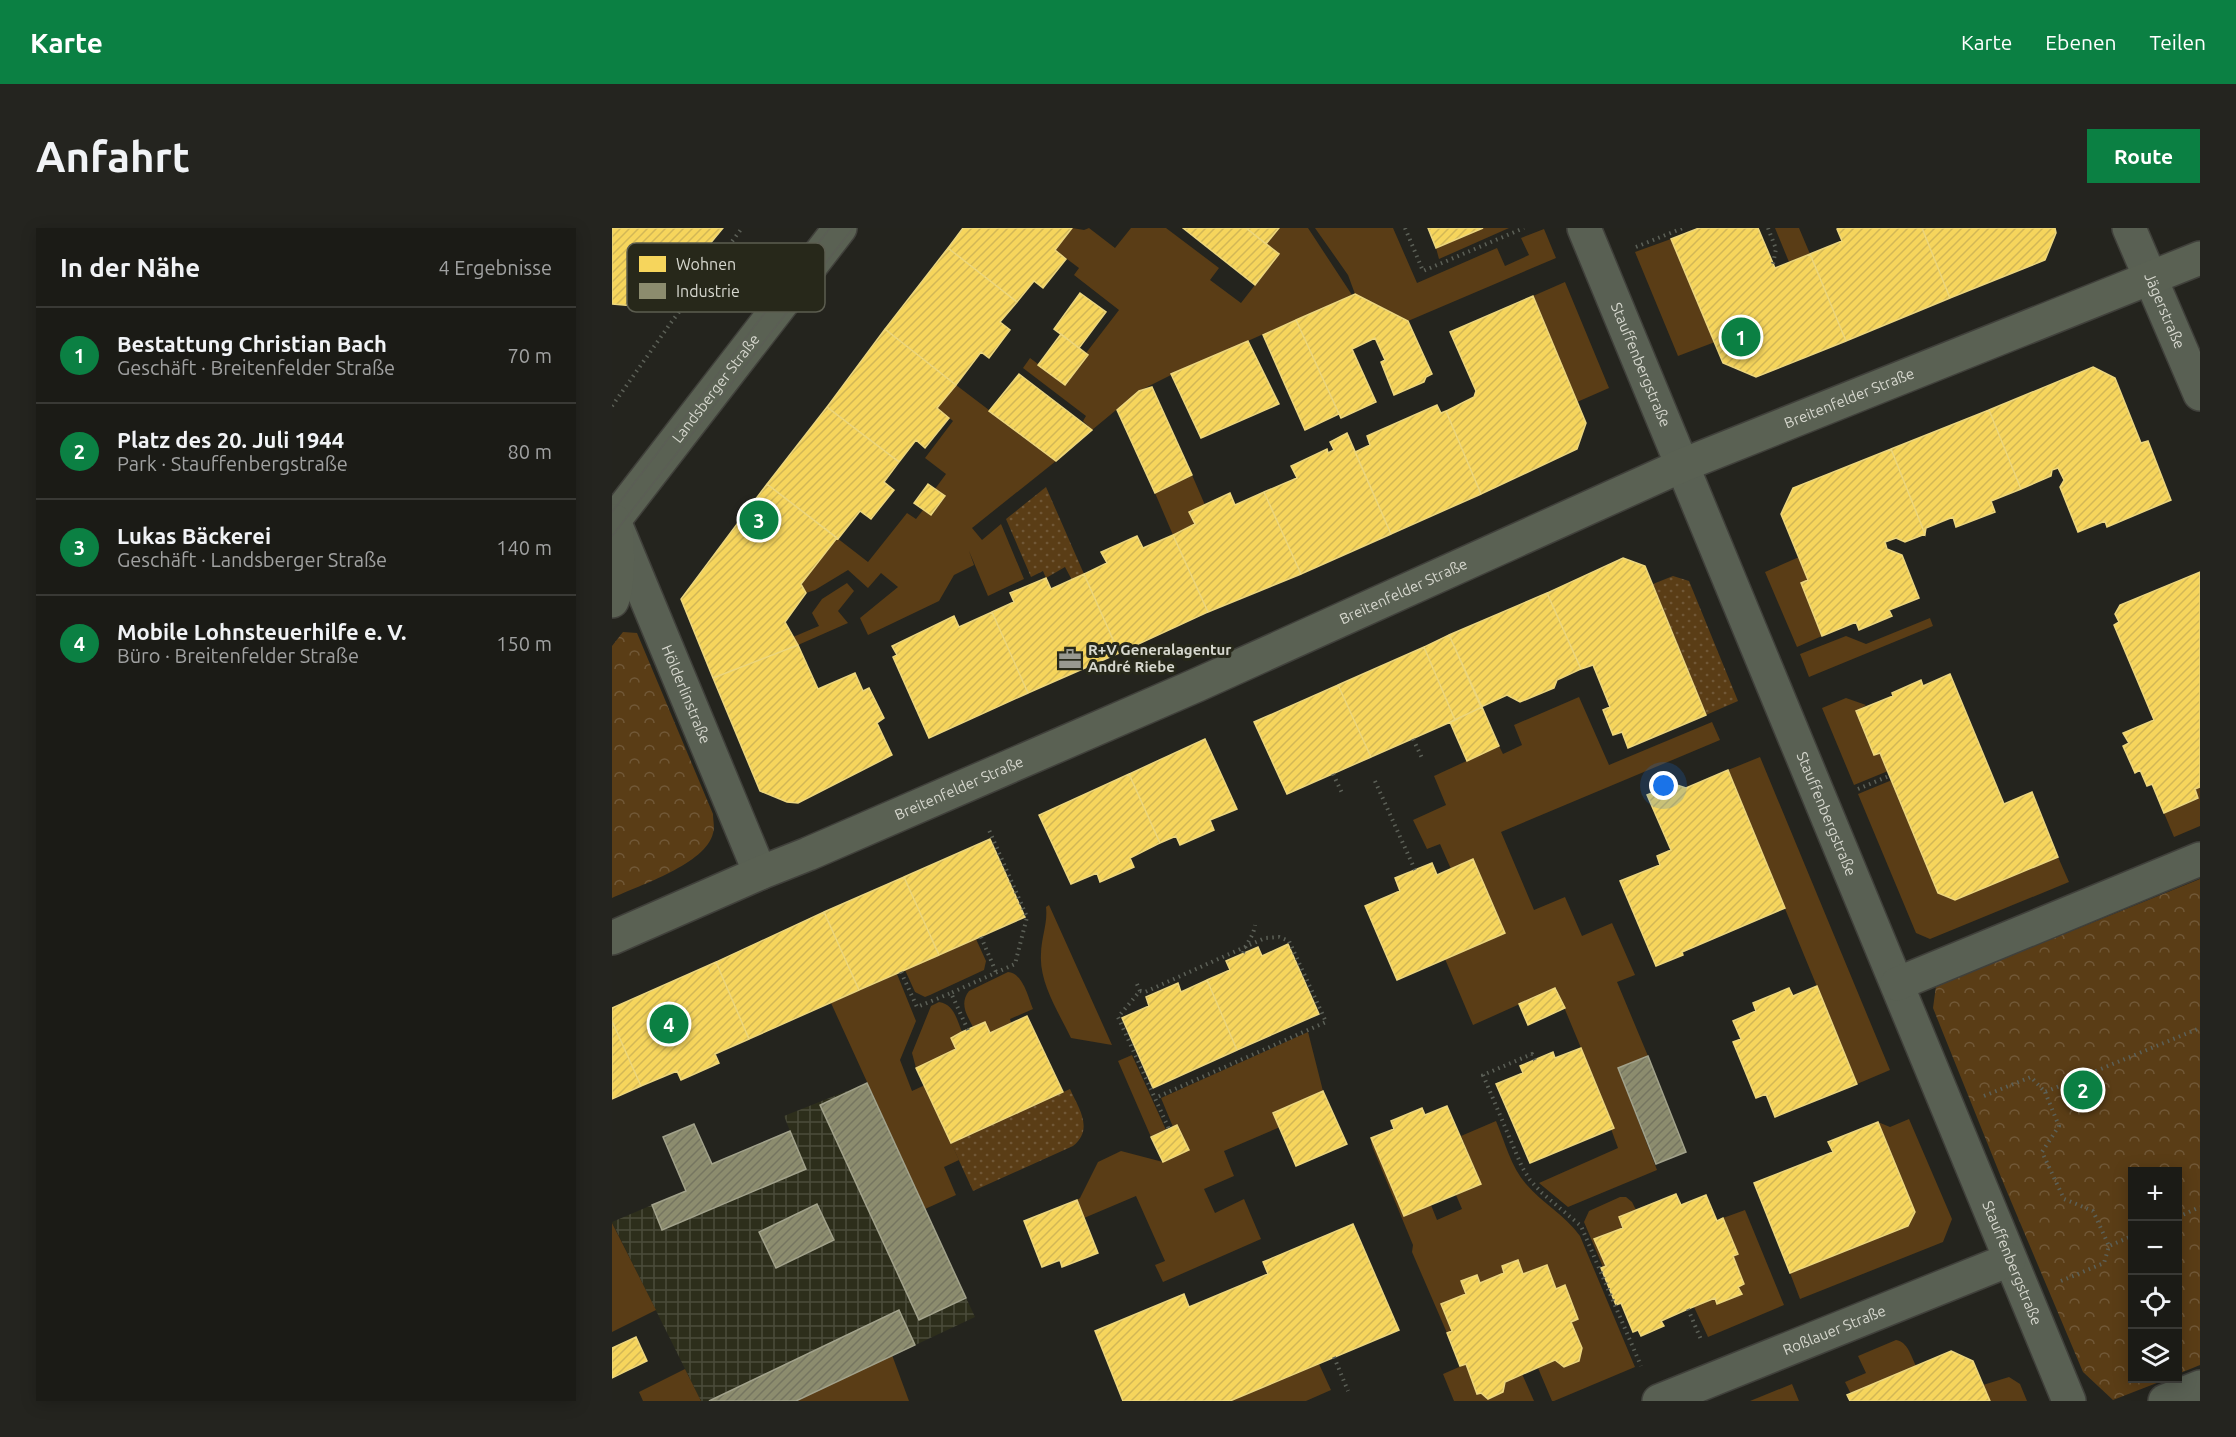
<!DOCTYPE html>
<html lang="de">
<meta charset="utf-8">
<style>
:root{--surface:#1b1b16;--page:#24241f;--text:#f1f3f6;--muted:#a0a1a1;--line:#393935;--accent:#0b8043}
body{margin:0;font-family:Ubuntu,sans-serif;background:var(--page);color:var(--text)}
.controls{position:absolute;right:18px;bottom:18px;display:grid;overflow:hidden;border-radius:0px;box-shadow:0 3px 15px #0003}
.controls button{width:54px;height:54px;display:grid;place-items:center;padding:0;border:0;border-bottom:2px solid var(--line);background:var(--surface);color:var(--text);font:30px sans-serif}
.you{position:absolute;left:1052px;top:558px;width:21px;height:21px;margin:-15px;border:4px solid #fff;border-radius:50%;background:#1a73e8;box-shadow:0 0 0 9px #1a73e833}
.badge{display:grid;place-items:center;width:39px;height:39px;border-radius:50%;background:var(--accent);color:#fff;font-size:20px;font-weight:700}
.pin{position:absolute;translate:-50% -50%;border:3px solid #fff;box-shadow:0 2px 6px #0006}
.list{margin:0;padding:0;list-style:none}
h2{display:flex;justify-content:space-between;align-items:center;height:78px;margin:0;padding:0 24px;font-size:26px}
h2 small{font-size:20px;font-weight:400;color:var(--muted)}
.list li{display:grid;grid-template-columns:39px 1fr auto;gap:18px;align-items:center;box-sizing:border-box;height:96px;padding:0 24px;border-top:2px solid var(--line)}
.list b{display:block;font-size:22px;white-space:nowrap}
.list p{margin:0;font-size:20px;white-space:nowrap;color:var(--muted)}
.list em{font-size:20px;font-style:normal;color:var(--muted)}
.icon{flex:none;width:33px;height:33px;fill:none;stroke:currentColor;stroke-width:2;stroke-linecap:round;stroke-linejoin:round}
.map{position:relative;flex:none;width:1588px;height:1173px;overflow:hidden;border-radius:0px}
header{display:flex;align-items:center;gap:36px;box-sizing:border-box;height:84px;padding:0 30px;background:var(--accent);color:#fff}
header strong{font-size:28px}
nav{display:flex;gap:33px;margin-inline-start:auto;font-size:21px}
.intro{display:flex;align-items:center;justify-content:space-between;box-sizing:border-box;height:144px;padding:0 36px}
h1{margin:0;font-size:42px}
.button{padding:15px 27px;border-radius:0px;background:var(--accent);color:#fff;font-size:21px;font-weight:700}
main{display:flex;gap:36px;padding:0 36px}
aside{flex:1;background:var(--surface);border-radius:0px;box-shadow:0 3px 15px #0003}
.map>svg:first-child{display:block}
</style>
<header>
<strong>Karte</strong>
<nav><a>Karte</a><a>Ebenen</a><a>Teilen</a></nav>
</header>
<div class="intro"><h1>Anfahrt</h1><a class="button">Route</a></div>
<main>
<aside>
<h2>In der Nähe<small>4 Ergebnisse</small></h2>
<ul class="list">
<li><span class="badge">1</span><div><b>Bestattung Christian Bach</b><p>Geschäft · Breitenfelder Straße</p></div><em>70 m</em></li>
<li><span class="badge">2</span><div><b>Platz des 20. Juli 1944</b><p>Park · Stauffenbergstraße</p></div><em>80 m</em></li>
<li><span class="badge">3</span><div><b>Lukas Bäckerei</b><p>Geschäft · Landsberger Straße</p></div><em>140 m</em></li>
<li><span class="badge">4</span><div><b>Mobile Lohnsteuerhilfe e. V.</b><p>Büro · Breitenfelder Straße</p></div><em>150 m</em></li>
</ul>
</aside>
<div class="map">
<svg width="1588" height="1173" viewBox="0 0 1588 1173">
<defs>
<pattern id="industrial-grid" width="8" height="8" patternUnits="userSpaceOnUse" patternTransform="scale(1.5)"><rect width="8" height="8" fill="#2d2e1b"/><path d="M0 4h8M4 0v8" fill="none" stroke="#4b4c3b"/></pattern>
<pattern id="park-crowns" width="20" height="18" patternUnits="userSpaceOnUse" patternTransform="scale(1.5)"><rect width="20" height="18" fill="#5a3d16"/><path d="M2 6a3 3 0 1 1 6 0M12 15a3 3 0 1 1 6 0" fill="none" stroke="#715837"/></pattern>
<pattern id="garden-dots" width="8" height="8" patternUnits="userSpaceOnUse" patternTransform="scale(1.5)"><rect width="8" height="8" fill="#5a3d16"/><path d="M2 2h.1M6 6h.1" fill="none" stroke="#715837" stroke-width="1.8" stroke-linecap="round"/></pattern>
<pattern id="homes-hatch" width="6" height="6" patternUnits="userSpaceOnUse" patternTransform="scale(1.5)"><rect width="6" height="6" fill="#f6d55c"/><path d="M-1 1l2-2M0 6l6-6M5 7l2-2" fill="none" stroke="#d2b756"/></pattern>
<pattern id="industry-hatch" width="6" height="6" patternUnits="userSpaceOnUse" patternTransform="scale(1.5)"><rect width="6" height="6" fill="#8c8c6e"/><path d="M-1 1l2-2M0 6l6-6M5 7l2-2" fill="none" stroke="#757560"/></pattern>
</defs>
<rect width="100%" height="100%" fill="#24241e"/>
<path fill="url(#industrial-grid)" d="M255 855 363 1089 184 1173H89L0 994 73 963 68 949 178 903 172 888Z"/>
<path fill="#5a3d16" d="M460 0 472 2 477 0 503 20 519 0H554L607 40 598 52 629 75 667 26 654 16 667 0H696L740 67 559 147 527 163 480 202 471 193 474 188 411 140 418 130 453 156 476 127 474 125 507 82 462 47 467 40 443 22Z
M703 0H781L805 55 885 20 893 38 917 27 909 10 932 1 944 30 796 93 743 66 736 47Z
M871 0H897L827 31 824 20Z
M1163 0H1187L1198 26 1177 34Z
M1059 11 1103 114 1066 128 1023 24Z
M953 54 997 160 965 174 921 68Z
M344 157 444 233 360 300 370 312 389 296 412 351 376 368 357 323 362 337 342 347 327 373 256 407 248 390 286 359 269 345 256 360 236 342 203 362 194 365 189 356 225 310 256 334 295 285 304 291 311 282 320 287 333 269 323 261 334 246 313 230 341 193 325 180Z
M580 247 593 277 577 284 583 296 561 307 543 265Z
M1187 329 1196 352 1190 355 1210 408 1185 419 1153 344Z
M235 355 242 363 226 383 236 395 186 417 181 409 207 398 200 385 210 371Z
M1318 390 1321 398 1197 449 1188 426 1234 408 1254 416Z
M967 469 997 537 1100 494 1108 512 889 604 922 682 953 669 970 708 1000 695 1023 747 1005 754 1036 828 1006 840 1045 942 956 979 927 955 1006 920 999 901 1002 899 944 760 861 797 833 731 892 705 861 631 839 641 828 616 815 621 801 592 834 577 822 548 887 518 891 526 910 517 902 497Z
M1234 470 1254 477 1245 483 1262 527 1268 525 1276 543 1242 557 1210 480Z
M1148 529 1278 842 1245 856 1116 542Z
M1280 552 1326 665 1343 672 1446 629 1457 654 1318 711 1304 705 1246 566Z
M1588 559V598L1562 609 1552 585 1586 571 1583 561Z
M437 677 500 817 459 810C447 785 427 755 429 726 429 710 436 695 434 679Z
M364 711 374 733 372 742 318 767 313 769 303 764 293 742Z
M396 744C411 745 416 769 421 781L398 791 399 795 378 805 372 794 361 799C355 787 347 776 357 763Z
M285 746 304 793 288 832 300 863 313 857 347 932 332 939 344 967 313 981 219 775Z
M327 774C342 776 345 792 350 804L339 810 344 821 304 840 300 825 319 778Z
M696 804 711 863 662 884 668 899 612 923 622 948 592 961 603 985 632 971 649 1011 551 1054 543 1037 553 1033 524 968 472 990 465 972 468 970 486 934 509 923 551 934 577 922 565 898 561 899 549 870Z
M520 827 554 902 539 909 506 833Z
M1297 891 1340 991 1331 1014 1188 1071 1178 1045 1296 998 1302 984 1266 894 1278 899Z
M884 893C893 914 899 939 914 956 930 975 953 987 968 1008L1023 1139 942 1173H940L926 1140 943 1132 952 1139 967 1133 970 1120 959 1094 952 1058 944 1061 935 1037 911 1046 905 1032 890 1038 892 1045 868 1055 865 1047 849 1053 854 1066 829 1076 839 1103 835 1105 800 1024 801 1017 760 918 759 910 792 988 819 977 825 992 850 981 844 967 869 956 849 908Z
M1008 969H1014L1020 974 1024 982 1007 989 1011 1000 982 1011 994 1038 991 1039 972 994 977 983Z
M1133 982 1172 1077 1096 1109 1082 1079 1103 1070 1105 1076 1130 1066 1126 1059 1132 1056 1121 1028 1126 1026 1111 990Z
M0 995 44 1082 0 1104Z
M1284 1112C1296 1114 1299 1128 1304 1138L1239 1166 1233 1154 1254 1145 1246 1128Z
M280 1127 297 1173H184Z
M707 1136 719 1162 694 1173H618Z
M854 1136 865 1165H869L876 1171 891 1164 893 1154 910 1146 922 1173H842L831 1146Z
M73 1141 89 1173H31L27 1164Z
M1397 1149 1408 1156 1415 1173H1378L1371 1157Z
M1180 1156 1187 1173H1138Z"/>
<path fill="url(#park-crowns)" d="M11 404 25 405 101 586C101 592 103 600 101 605 94 636 28 657 0 670V418Z
M1588 651V1137L1566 1146V944H1520V1150L1555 1151 1501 1172 1471 1144 1393 959 1321 780 1324 758 1329 756Z"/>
<path fill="url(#garden-dots)" d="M434 259 472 346 460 352 453 339 434 350 431 343 419 349 394 291Z
M1061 348 1077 353 1126 473 1094 487 1041 356Z
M458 861C467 881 482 901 461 918L361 963 339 915Z"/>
<path fill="url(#homes-hatch)" stroke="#ecd67e" stroke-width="1.5" d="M0 0H111L45 80 0 76Z
M351 0H460L443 22 454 31 431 60 422 53 405 74 336 20Z
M571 0H634L667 26 643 57Z
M634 0H667L654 16Z
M816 0H871L824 20Z
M1087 0H1146L1163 40 1198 26 1234 113 1144 149 1111 135 1059 11Z
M1227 0H1310L1338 70 1234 113 1198 26 1230 13 1225 1Z
M1310 0H1443L1444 5 1433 32 1338 70Z
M336 20 405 74 388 94 398 102 377 130 369 124 344 157 273 101Z
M468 65 494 84 467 120 442 101Z
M743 66 796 93 820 146 814 149 812 154 782 167 769 134 773 132 763 110 740 121 764 174 729 190 684 92Z
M921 68 974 195 965 221 869 266 834 183 862 169 864 163 838 104Z
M684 92 727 186 693 202 651 107Z
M273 101 344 157 325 180 337 190 313 220 304 212 287 234 215 179Z
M449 106 476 127 453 157 426 137Z
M636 113 667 176 589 210 559 146Z
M1481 139 1503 150 1529 215 1536 213 1559 272 1495 299 1493 293 1466 304 1448 259 1452 252 1446 240 1440 242 1439 248 1409 261 1377 182Z
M407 146 480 202 444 233 377 183Z
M540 159 580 247 543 265 505 182 527 163Z
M825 177 829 185 834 183 869 266 779 306 743 224 758 217 755 208Z
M215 179 287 234 272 254 282 262 259 291 248 283 226 311 155 256Z
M1377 182 1409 261 1379 273 1383 284 1344 299 1341 289 1314 300 1313 306 1279 221Z
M735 205 779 306 689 346 652 264 685 250 679 238 715 221 716 225 722 222 718 214Z
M1279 221 1313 306 1293 314 1284 310 1273 314 1275 321 1290 327 1307 370 1277 382 1280 388 1247 402 1244 394 1210 408 1189 355 1196 352 1169 286 1181 260Z
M155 256 225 310 189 356 194 365 173 394 186 417 101 450 69 371Z
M316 256 333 268 319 287 302 275Z
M652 264 689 346 596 384 561 307 583 296 577 284 618 265 623 277Z
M561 307 596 384 507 425 472 346 495 335 489 324 525 308 531 320Z
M1011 330 1033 338 1094 487 1016 520 1010 504 1001 507 991 482 998 479 981 437 969 441 935 365Z
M1588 344V559L1583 561 1586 570 1552 585 1540 556 1535 558 1528 542 1523 545 1511 518 1517 515 1511 505 1542 492 1502 397 1507 394 1503 386 1508 377Z
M472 346 507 425 416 465 380 384 402 374 398 365 434 350 439 361Z
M935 365 969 441 945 452 942 460 908 474 895 467 869 479 837 407Z
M380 384 416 465 317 510 281 429 285 427 280 418 342 388 347 399Z
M837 407 870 479 843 492 812 419Z
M186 417 206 461 243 445 251 463 257 460 272 490 265 495 280 527 186 575 175 574 148 563 101 450Z
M812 419 843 492 759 529 726 457Z
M1338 446 1392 576 1420 564 1446 629 1343 672 1326 665 1268 525 1262 527 1244 483 1281 468 1280 465 1309 452 1311 458Z
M726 457 759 529 675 566 642 494Z
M870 479 887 518 855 533 838 494Z
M593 511 625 581 598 592 602 602 568 617 564 608 548 615 517 546Z
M1116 542 1173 680 1070 724 1071 727 1044 738 1008 653 1048 637 1045 628 1059 622 1035 567 1062 556 1074 560Z
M517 546 548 615 518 630 522 639 488 654 485 645 459 656 427 587Z
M378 611 413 689 327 727 292 649Z
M861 631 893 705 785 752 753 678 788 663 783 650 820 635 825 647Z
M292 649 327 727 247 762 212 684Z
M212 684 247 762 137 811 104 734Z
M676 716 707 786 625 822 595 752 618 742 614 733 646 719 650 728Z
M104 734 137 811 103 826 107 835 69 852 65 843 29 858 0 793V780Z
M595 752 625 822 541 860 510 790 537 778 534 769 566 755 569 764Z
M1205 758 1245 856 1163 889 1154 866 1144 870 1121 814 1129 811 1121 793 1144 783 1141 775 1177 760 1181 768Z
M943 760 953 780 916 797 907 776Z
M415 788 451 864 339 915 304 840 344 821 339 810 350 804 373 794 378 805Z
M0 793 29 858 0 871Z
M969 820 1002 900 918 935 884 856 911 845 908 838 941 824 943 830Z
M711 863 735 916 684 938 661 885Z
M835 878 869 956 792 988 759 910 782 901 779 893 810 880 813 887Z
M1266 894 1303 984 1296 998 1178 1045 1142 955 1221 924 1216 914Z
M565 897 577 922 551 934 539 909Z
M1064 966 1069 977 1094 967 1105 993 1111 990 1126 1026 1121 1028 1132 1056 1126 1059 1130 1066 1105 1076 1103 1070 1076 1081 1049 1093 1052 1098 1029 1108 1026 1102 1021 1104 1009 1075 1004 1077 989 1040 994 1038 982 1011 1011 1000 1007 989Z
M465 972 486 1025 450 1039 448 1032 430 1039 412 993Z
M741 996 787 1102 618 1173H511L483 1103 572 1066 577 1079 656 1046 651 1034Z
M906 1032 911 1046 935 1037 944 1061 953 1057 966 1091 959 1094 970 1120 967 1133 952 1139 943 1132 893 1154 891 1164 876 1171 869 1165 865 1166 854 1136 848 1138 835 1105 840 1103 829 1076 854 1066 849 1053 865 1047 868 1055 892 1045 890 1038Z
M24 1109 35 1133 0 1150V1120Z
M1339 1123 1361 1133 1378 1173H1238L1235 1167Z"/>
<path fill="url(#industry-hatch)" stroke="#a2a28b" stroke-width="1.5" d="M1036 828 1074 924 1044 936 1006 840Z
M255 855 354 1070 307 1092 208 877Z
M82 896 100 936 178 903 194 941 50 1002 40 977 74 963 51 909Z
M205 976 222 1012 164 1040 147 1004Z
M287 1082 303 1117 184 1173H97Z"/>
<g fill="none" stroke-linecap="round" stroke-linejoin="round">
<g stroke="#40403b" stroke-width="36">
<g id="street">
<path id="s1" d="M972 0 1457 1173"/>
<path id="s2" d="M1517 0 1588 166"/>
<path id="s3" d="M5 300 148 645"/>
<path d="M1285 756 1588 631"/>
<path id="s4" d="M1047 1173 1397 1032"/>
<path d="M1553 1173 1588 1159"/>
</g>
</g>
<g stroke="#40403b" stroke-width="36">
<g id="secondary">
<path id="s5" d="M0 295 228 0"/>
<path d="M0 373C7 358 7 309 2 293"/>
<path id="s6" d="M0 710 148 645 196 626 585 457 1071 237 1588 30"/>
</g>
</g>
<path stroke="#5c6057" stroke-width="4" stroke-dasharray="1.5 4.5" stroke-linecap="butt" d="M793 0 811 43 912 0
M1156 0 1164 21 1161 36
M1024 19 1071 0
M0 178 58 96 130 0
M801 511 811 532
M721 546 731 567
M763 553 803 642
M1246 561 1277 548
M369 709 384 744
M631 725C635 713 641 710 643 697
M289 744 305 779 339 765
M525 756 528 763 506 789 557 901
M528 763 533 764 653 710 667 709 677 713 714 794 543 870
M356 802 339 765 403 736 415 689 377 602
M923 832 920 826 871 847 910 939 918 952 930 965 969 998 1029 1138
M1433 864 1447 898 1430 924 1452 971 1481 983 1497 1018
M1372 868 1419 849 1433 864 1588 800
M1566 989 1588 979
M1449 1053 1492 1035 1497 1018 1520 1008
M1076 1081 1090 1114
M722 1129 736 1163"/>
<use href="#street" stroke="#596053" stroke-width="33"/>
<use href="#secondary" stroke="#5a6153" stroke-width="33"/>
<path stroke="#5b5e55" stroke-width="1.5" d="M0 284 218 0
M0 308 241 0"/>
</g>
<defs>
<g id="office-bare" transform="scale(1.8)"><path d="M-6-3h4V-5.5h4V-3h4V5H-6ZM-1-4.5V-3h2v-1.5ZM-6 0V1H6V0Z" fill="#989890" stroke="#27281a" stroke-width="2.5" paint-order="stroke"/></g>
</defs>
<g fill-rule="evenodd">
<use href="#office-bare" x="458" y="431"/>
</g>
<g text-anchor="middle" stroke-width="6" stroke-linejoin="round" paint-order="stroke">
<g font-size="15" fill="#d6d7ce" stroke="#27281a">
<text dy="5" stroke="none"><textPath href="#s2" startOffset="90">Jägerstraße</textPath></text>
<text dy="5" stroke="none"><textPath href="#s1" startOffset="148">Stauffenbergstraße</textPath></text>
<text dy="5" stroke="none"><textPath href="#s5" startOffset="170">Landsberger Straße</textPath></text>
<text dy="5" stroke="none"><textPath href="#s6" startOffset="1350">Breitenfelder Straße</textPath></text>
<text dy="5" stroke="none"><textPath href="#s6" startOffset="864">Breitenfelder Straße</textPath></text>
<text dy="5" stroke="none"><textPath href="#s3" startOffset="180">Hölderlinstraße</textPath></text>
<text dy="5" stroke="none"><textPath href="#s6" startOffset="378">Breitenfelder Straße</textPath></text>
<text dy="5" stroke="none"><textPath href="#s1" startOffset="634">Stauffenbergstraße</textPath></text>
<text dy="5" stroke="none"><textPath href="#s1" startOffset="1120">Stauffenbergstraße</textPath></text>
<text dy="5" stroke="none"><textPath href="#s4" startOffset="189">Roßlauer Straße</textPath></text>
</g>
<g font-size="15" font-weight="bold" fill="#d6d7ce" stroke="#27281a" text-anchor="start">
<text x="476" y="427">R+V Generalagentur<tspan x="476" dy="17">André Riebe</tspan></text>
</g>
</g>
<rect x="15" y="15" width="198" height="69" rx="9" fill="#27281a" stroke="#5c5d50" stroke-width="1.5"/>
<rect x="27" y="28" width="27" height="16" fill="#f6d55c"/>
<rect x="27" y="55" width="27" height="16" fill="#8c8c6e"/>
<g font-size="16" fill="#d6d7ce">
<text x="64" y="42">Wohnen</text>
<text x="64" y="69">Industrie</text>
</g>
</svg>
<div class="controls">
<button>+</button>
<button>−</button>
<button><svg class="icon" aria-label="locate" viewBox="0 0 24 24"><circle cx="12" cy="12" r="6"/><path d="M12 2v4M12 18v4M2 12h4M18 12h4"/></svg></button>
<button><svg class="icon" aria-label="layers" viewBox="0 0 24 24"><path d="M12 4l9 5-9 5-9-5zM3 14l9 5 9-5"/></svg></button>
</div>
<div class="you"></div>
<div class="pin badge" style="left:1129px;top:109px">1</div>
<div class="pin badge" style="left:1471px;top:862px">2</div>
<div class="pin badge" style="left:147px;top:292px">3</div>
<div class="pin badge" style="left:57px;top:796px">4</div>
</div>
</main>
